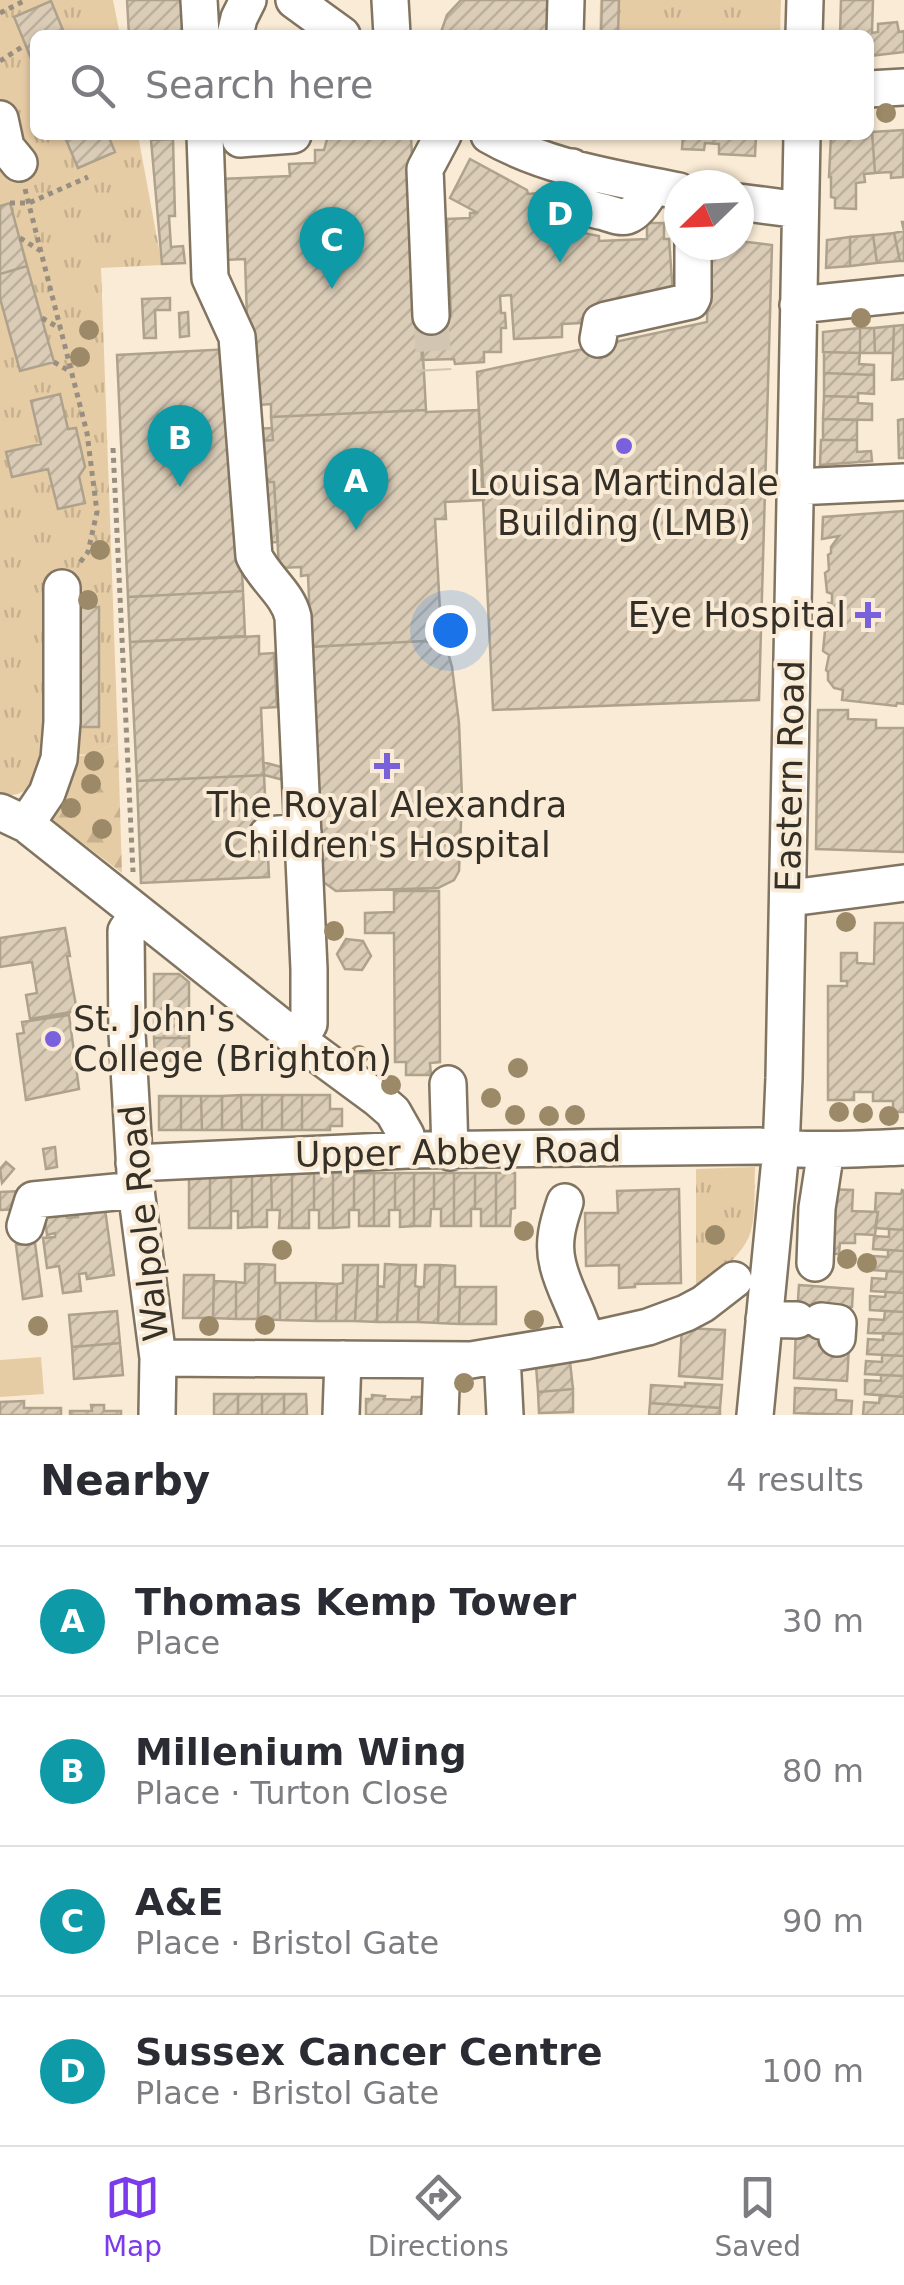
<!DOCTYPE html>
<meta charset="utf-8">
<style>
:root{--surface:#fff;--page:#f7f7f7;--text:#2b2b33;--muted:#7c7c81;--line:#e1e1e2;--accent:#7c3aed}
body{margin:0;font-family:"DejaVu Sans",sans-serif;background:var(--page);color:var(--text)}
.compass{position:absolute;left:664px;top:170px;width:90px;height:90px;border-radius:50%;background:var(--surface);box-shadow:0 2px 8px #0004;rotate:247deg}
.you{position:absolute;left:450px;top:630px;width:35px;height:35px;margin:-25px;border:8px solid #fff;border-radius:50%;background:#1a73e8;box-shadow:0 0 0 15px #1a73e833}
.badge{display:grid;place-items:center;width:65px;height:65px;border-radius:50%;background:var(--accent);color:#fff;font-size:32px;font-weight:700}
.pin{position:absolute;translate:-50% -82px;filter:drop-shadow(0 2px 5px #0008)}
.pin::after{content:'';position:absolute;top:52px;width:35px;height:30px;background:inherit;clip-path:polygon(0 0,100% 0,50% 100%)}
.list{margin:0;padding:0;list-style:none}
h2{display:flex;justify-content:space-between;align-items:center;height:130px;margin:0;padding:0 40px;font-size:42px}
h2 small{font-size:32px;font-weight:400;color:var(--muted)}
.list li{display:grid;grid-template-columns:65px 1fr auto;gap:30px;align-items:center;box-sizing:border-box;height:150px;padding:0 40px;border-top:2px solid var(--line)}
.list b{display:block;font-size:38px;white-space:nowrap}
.list p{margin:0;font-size:32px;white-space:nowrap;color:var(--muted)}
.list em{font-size:32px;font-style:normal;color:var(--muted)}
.icon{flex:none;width:55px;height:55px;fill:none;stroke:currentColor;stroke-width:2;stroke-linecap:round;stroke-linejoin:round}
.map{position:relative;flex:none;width:904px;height:1415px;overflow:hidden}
.search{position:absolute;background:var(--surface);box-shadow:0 2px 8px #0004;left:30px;right:30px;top:30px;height:110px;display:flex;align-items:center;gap:25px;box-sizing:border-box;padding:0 35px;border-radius:15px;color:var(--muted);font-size:38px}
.sheet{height:730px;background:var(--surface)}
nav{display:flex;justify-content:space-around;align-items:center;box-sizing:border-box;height:140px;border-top:2px solid var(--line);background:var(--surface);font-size:28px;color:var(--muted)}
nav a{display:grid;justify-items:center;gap:5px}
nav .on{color:var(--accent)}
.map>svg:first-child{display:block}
</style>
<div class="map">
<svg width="904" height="1415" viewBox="0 0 904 1415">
<defs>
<pattern id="grass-tufts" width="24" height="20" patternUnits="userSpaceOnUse" patternTransform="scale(2.5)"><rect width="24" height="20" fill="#e6cca5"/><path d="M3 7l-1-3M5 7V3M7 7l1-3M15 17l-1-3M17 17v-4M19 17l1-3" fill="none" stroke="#c6b08e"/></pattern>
<pattern id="forest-firs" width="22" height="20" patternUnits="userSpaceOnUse" patternTransform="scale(2.5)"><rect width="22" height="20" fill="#e6cca5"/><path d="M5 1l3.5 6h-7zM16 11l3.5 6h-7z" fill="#c6b08e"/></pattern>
<pattern id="building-hatch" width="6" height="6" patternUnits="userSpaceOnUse" patternTransform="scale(2.5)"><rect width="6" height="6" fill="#daccb7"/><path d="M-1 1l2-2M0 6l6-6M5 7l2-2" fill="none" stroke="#bcb09d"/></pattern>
</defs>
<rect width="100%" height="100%" fill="#f9ebd5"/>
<path fill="url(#grass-tufts)" d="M0 0H113L120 35H35V135H138L162 265 101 268 118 743 88 755 49 752C37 777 33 797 0 796Z
M600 0H781L780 35H599Z
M755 1167C754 1187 756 1211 751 1231 744 1255 717 1275 696 1286V1169Z"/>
<path fill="url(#forest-firs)" d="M118 743 122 873 51 819 71 757 88 755Z"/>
<path fill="#e6cca5" d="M41 1357 44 1394 0 1397V1360Z"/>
<path fill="url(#building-hatch)" stroke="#afa28d" stroke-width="2.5" d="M127 0H187L190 35H129Z
M461 0H550L549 35H440L447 15Z
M602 0H619L618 35H601Z
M841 0H873L872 33 878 32V24L897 22 899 32 904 31V52L869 56V35H840Z
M51 1 65 35H35V68L14 17Z
M904 130 903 177 891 178V172L875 173 872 132Z
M869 132H872L875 173 864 174 865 182 856 183V209L835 208V198L831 197V177H829L831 135H869Z
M64 135H108L115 152 78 168Z
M334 135 411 137 426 410 271 417V404L259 405 256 347H248L245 259 224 260 220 179 290 176 289 164 315 163V150H324L328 136 331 139Z
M683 135H756L755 156 719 154V144L705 143 704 150 682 149Z
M173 139 175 216H169L171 247 183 246 185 263 162 264 151 140Z
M470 159 527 190 528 194 551 192 561 195 563 229 599 236V241L647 239V223H664V239H669L673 294 588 319 582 323 562 324V337L514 339 511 295 500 296 501 313H505L506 328H501V352H484V362L455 364 454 359 422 360 420 318 451 316 447 219 470 218V213H478L450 198Z
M10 203 27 266 0 274V206Z
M902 222H904V261H900L894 233 904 231Z
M894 233 900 261 877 263 873 235Z
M873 235 877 263 850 266V237Z
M850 237V266L826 268 827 240Z
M739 241 772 245 759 700 493 710 477 372 707 322 709 245H739Z
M27 266 54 362 20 371 0 298V274Z
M170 298V310H155L156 338H144L142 299Z
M188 312 189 336 180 337 179 313Z
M904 325V379L892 380 894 326Z
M894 326 893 353H875L874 328Z
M860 328V353L823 352V332Z
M860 328H874L875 353H860Z
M230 349 243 591 128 597 117 355Z
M824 352 860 353 859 364 874 365V375L824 373Z
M824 373 874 375V394L858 393V397L824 396Z
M60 394 68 429 76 428 85 467 79 476 85 503 58 509 48 469 12 477 6 452 41 444 31 401Z
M824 396 858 397V403L872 404V420L823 419Z
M426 410V412L479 410 484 500 445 502 446 519H435L442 647 425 641 311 647 308 575 301 576V567L279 568 274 482H268V479H261L259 441 273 440 271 417Z
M823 419 857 420V440H823Z
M904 419V458H899L898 420Z
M272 428 273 440 259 441 261 479H268V482H274L278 542 240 544 234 430Z
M821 440H857V452L871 451 872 461 820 465Z
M904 511V704L897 703 896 706 842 700 843 690 834 688 828 680V672L826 670 829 655 823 651 825 631 830 629 831 621H827L828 603H832V594L827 592 825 573 829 570 828 555 831 553V547L839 536 822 539 823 517Z
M243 591 245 636 130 642 128 597Z
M77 607H99V727H77Z
M259 636V654L274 653 277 707 261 708 264 775 137 781 130 642Z
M425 641 442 647 449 656 452 667 459 723 462 798 459 871 454 880 438 888 336 891 322 881 307 647Z
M818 710H848V719L876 720V728H904V852L816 849Z
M263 762 314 776 315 788 264 775Z
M264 775 269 877 141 883 137 781Z
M394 891H439L440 1062 430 1063 431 1075H406V1062H395L394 933H365V913L394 912Z
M875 923H904V1112H893V1101H873V1092H854V1100H828V986H847V981H841V953H857V963L874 964Z
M65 928 70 956H67L77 1011 30 1019 26 995 37 993 32 962 0 967V938Z
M346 939 363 941 371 956 362 970 345 969 337 954Z
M154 974H179L189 982V1018H154Z
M69 1015 79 1089 26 1100 17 1034 24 1033 22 1022Z
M154 1018H189V1038H154Z
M154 1038H189V1061H155Z
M241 1095H262V1130H242Z
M241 1095 242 1130H222V1096Z
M262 1095H282V1130H262Z
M282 1095H302V1130H282Z
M302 1095H330V1109H342V1126H330V1130H302Z
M159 1096H181V1130H159Z
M181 1096H201L202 1130H181Z
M201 1096H222V1130H202Z
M55 1147 57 1167 46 1169 43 1149Z
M6 1162 14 1169 2 1183 0 1169Z
M189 1173H210V1228H189Z
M210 1173H231V1228H210Z
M231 1173H252V1227L238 1228V1211H231Z
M252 1173H271L272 1210H267V1227H252Z
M271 1173H292V1228H279L280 1210H272Z
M292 1173H314V1210H309V1228H292Z
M314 1173H333V1228H319V1210H314Z
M333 1173H354V1210H349V1227L333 1228Z
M354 1173H374V1226H359V1210H354Z
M374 1173H395V1210H389V1226H374Z
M395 1173H414V1226L400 1227V1210H395Z
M414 1173H434V1209H431L430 1226H414Z
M434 1173H454V1226H441V1209H434Z
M454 1173H475V1209H471V1226H454Z
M475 1173H496V1226H481V1209H475Z
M496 1173H515V1208L511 1209 510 1226H496Z
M679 1189 681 1283 635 1284V1287L619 1288V1265L586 1266 585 1213H618L617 1191Z
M823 1189 853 1190 852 1211 878 1212 875 1235 855 1234V1243H840L839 1254 820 1253Z
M902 1190 904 1191V1230L875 1228 878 1212H875L876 1193 901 1194Z
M20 1191 21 1209 0 1210V1192Z
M65 1203 67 1218 78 1217V1213L105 1209 114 1275 87 1279 86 1273 79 1274 81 1291 63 1293 59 1266 47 1268 43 1238 55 1237V1233L47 1235 43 1206Z
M889 1229 904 1230V1251L873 1249 874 1236 889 1237Z
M35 1243 42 1296 23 1299 16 1245Z
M888 1250 904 1251V1272L872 1270 873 1256 888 1257Z
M245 1264H259L258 1319H236V1282L245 1283Z
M259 1264 275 1265V1283H280V1320L258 1319Z
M385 1264 400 1265 397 1322H377L378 1286 384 1287Z
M343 1265H358L355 1321H336L337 1284 343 1283Z
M358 1265H378L377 1322 355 1321Z
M400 1265H416L415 1286 419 1287 418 1322H397Z
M425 1265H440L438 1323 418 1322 419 1287H424Z
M440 1265 455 1266V1287H460L459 1324 438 1323Z
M887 1271 904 1272V1293L871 1291 872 1278 886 1279Z
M184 1275H214L213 1318H183Z
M214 1281 236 1282V1319L213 1318Z
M280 1283H316V1321L280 1320Z
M316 1283 337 1284 336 1321H316Z
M799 1285 853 1289 852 1307 822 1306 796 1328Z
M460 1287H496V1324H459Z
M886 1292 904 1293V1312L870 1310V1296L885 1297Z
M117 1311 120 1343 72 1347 69 1315Z
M885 1311 904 1312V1334L868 1333 869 1319 884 1320Z
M682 1328 725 1330 722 1379 679 1376Z
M796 1328 820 1330 819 1346 849 1347 847 1381 794 1378Z
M883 1333 904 1334V1356L867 1354 868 1339 883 1340Z
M120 1343 123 1375 74 1379 72 1347Z
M882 1355 904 1356V1376L865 1374 866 1361 882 1362Z
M570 1362 573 1389 538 1392 536 1366Z
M881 1375 904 1376V1397L865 1394V1380L881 1381Z
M685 1383 722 1385 720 1408 650 1403 651 1385 685 1387Z
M795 1388 836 1390V1400L852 1401 851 1415 794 1413Z
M573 1389V1412L539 1413 538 1392Z
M214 1394H238V1415H214Z
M238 1394H262V1415H238Z
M262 1394H284V1415H262Z
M284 1394H306L307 1415H284Z
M372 1395 385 1396 384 1399 411 1400 412 1397H425L430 1415H366V1399H372Z
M880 1395 904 1397V1415H863L864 1402 879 1403Z
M24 1401V1408H61V1415H0V1402Z
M650 1403 720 1408V1415H649Z
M91 1405H104V1411H121V1415H70V1411H92Z"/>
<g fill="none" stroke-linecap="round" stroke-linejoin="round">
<path stroke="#d2c5b2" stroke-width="35" stroke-dasharray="35 18" stroke-linecap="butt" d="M431 316 434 371"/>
<g stroke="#817461" stroke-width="40">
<path id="minor" d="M199 0 201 35
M294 0 342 35
M390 0 392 35
M235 35 239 18 248 0
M565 35 566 0
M804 35 805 0
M869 89 904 87
M0 119 6 147 19 163
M205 135 210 278 237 337 254 556C265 579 288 594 293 617L309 969V1024L298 1040
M240 135V139L293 135
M489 135C546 168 615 178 679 191
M572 167C574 198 571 205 604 212 611 214 620 218 627 216 639 212 647 195 654 186
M739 202 800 210
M798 305 904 294
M431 316 425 169 443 135
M598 339 601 322 606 320 691 301 693 297V245
M795 487 904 482
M0 812 26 824 298 1040 378 1099 393 1112 406 1135 408 1150
M26 824 47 793 59 759 62 722V588
M267 835 303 832
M788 895 806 896 904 883
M137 915 126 931 127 1033 136 1190 158 1358 157 1415
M448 1084 450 1152
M134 1163 408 1150 760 1146C808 1152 856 1149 904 1147
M565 1202C558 1223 552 1243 558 1265 564 1291 580 1314 586 1341
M25 1226 33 1200 136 1190
M815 1263 817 1208 826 1150
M764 1319 797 1320
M821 1321 838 1323 837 1338
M502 1355 505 1415
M158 1358 471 1360 586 1341 648 1327 686 1313 703 1304 734 1280
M341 1415 343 1359
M440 1415 442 1360
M755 1415 781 1149 784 1078 802 135"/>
</g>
<path stroke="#998f80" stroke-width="5" stroke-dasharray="5 5" stroke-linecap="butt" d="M0 13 26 0
M0 61 25 45
M25 189 87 433 97 512 88 552 78 565
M10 203H29L88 177
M20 238 41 251
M42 318 61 329
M54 362 71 372
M113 448 133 872"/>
<use href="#minor" stroke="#fff" stroke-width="35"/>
</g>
<g fill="#9c8967">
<circle cx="886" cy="113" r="10"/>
<circle cx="861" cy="318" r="10"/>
<circle cx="89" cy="330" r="10"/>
<circle cx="80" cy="357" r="10"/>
<circle cx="100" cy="550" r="10"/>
<circle cx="88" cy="600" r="10"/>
<circle cx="94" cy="761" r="10"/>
<circle cx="91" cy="784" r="10"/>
<circle cx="71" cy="808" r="10"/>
<circle cx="102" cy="829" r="10"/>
<circle cx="846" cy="922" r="10"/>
<circle cx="334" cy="931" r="10"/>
<circle cx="359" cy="1055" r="10"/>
<circle cx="518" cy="1068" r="10"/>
<circle cx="391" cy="1085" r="10"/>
<circle cx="491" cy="1098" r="10"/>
<circle cx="839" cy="1112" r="10"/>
<circle cx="863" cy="1113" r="10"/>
<circle cx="515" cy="1115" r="10"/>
<circle cx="575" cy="1115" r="10"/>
<circle cx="549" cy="1116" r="10"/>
<circle cx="889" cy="1116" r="10"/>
<circle cx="524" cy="1231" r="10"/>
<circle cx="715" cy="1235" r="10"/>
<circle cx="282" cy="1250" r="10"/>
<circle cx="847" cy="1259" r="10"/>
<circle cx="867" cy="1263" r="10"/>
<circle cx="534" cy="1320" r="10"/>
<circle cx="265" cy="1325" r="10"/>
<circle cx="38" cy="1326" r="10"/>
<circle cx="209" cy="1326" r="10"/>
<circle cx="464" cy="1383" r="10"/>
</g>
<g fill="#7961dc" stroke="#f9ebd5" stroke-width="4">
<circle cx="624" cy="446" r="10"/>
<path d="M863 600h10v10h10v10h-10v10h-10v-10h-10v-10h10z"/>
<path d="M382 751h10v10h10v10h-10v10h-10v-10h-10v-10h10z"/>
<circle cx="53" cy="1039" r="10"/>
</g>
<g text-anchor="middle" stroke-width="8" stroke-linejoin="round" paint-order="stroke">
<g font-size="35" fill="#342f27" stroke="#f9ebd5">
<text x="624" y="495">Louisa Martindale<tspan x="624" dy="40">Building (LMB)</tspan></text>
<text x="846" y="627" text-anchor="end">Eye Hospital</text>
<text x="387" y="817">The Royal Alexandra<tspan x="387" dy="40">Children's Hospital</tspan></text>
<text x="73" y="1031" text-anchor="start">St. John's<tspan x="73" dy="40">College (Brighton)</tspan></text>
</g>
<g font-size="35" fill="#342f27" stroke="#f9ebd5">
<text transform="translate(790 776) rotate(-89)" y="12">Eastern Road</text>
<text transform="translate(458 1152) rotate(-1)" y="12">Upper Abbey Road</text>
<text transform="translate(144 1223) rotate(-96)" y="12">Walpole Road</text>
</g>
</g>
</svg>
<svg class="compass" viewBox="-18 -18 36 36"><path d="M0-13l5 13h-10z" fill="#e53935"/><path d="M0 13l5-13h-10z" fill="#7c7c81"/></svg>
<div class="you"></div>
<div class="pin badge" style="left:356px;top:530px;background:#0f9aa8">A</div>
<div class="pin badge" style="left:180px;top:487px;background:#0f9aa8">B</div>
<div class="pin badge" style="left:332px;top:289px;background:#0f9aa8">C</div>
<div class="pin badge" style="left:560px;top:263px;background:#0f9aa8">D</div>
<div class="search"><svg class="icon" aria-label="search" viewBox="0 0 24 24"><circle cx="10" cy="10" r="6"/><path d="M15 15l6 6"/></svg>Search here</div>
</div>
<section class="sheet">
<h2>Nearby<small>4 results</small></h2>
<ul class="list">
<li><span class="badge" style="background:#0f9aa8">A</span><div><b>Thomas Kemp Tower</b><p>Place</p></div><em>30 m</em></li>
<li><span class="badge" style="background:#0f9aa8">B</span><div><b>Millenium Wing</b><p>Place · Turton Close</p></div><em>80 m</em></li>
<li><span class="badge" style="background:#0f9aa8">C</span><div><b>A&amp;E</b><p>Place · Bristol Gate</p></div><em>90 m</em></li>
<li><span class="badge" style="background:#0f9aa8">D</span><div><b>Sussex Cancer Centre</b><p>Place · Bristol Gate</p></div><em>100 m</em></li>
</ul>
</section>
<nav>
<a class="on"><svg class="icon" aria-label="map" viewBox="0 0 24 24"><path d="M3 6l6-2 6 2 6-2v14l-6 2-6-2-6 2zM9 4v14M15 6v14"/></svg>Map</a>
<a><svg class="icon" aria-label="directions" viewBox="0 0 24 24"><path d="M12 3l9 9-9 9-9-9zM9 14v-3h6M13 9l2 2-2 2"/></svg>Directions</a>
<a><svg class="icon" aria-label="saved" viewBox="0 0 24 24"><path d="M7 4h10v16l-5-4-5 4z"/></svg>Saved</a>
</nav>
